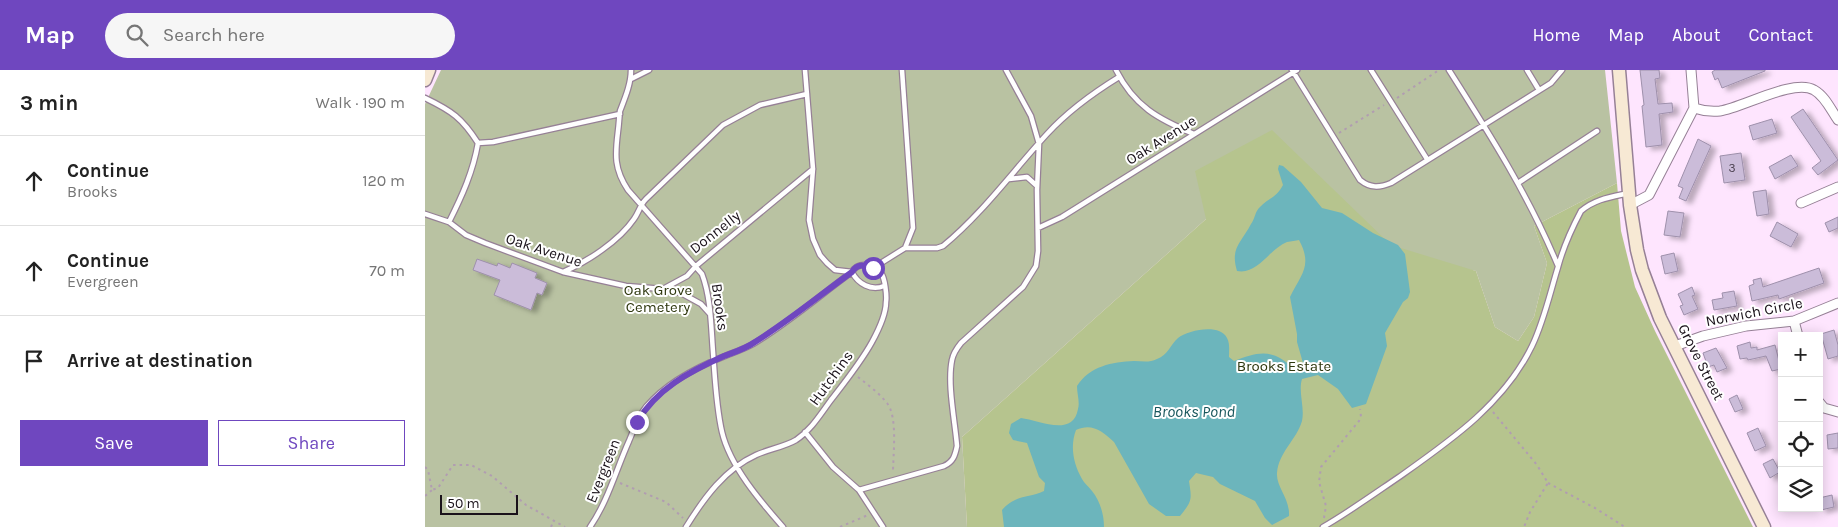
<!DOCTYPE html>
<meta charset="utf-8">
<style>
:root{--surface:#fff;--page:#f6f6f6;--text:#222;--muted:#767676;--line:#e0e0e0;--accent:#6f47bf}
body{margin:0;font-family:Karla,sans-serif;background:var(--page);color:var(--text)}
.controls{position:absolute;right:15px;bottom:15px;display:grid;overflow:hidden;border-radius:0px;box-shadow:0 2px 12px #0003}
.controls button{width:45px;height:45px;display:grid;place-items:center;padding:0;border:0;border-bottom:1px solid var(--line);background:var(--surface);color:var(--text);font:25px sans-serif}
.scale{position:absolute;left:15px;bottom:12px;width:78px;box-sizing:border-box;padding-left:5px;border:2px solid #1a121a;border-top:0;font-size:14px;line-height:18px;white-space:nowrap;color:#1a121a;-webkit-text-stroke:4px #fff;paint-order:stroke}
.stop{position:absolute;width:15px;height:15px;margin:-11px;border:4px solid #6f47bf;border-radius:50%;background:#fff}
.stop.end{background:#6f47bf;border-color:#fff;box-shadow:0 1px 5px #0008}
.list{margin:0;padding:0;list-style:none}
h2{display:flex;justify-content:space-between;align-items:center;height:65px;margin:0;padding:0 20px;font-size:21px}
h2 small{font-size:16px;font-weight:400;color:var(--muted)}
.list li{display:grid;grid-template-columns:32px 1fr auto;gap:15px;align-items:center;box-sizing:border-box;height:90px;padding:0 20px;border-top:1px solid var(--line)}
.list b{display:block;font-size:19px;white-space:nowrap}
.list p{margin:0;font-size:16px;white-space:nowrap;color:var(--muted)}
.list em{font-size:16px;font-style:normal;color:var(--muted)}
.actions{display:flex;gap:10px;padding:15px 20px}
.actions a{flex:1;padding:11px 0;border:1px solid var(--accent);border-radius:0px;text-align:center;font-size:18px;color:var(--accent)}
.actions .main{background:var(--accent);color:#fff}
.icon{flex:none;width:28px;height:28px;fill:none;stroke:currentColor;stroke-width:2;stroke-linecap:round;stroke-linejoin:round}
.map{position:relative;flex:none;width:1413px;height:457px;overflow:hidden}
header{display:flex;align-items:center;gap:30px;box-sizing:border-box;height:70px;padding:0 25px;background:var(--accent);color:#fff}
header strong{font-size:24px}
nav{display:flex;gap:28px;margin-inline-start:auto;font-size:18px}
.search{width:350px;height:45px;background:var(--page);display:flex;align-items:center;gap:12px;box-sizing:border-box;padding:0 18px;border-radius:28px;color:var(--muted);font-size:19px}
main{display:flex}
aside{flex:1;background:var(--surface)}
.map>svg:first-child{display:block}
</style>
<header>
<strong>Map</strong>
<div class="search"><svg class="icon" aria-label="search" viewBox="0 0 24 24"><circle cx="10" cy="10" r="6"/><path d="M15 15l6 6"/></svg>Search here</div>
<nav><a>Home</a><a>Map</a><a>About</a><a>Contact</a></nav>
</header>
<main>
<aside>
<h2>3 min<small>Walk · 190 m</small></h2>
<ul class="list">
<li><svg class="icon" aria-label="ahead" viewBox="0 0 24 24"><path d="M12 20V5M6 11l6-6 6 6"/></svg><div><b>Continue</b><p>Brooks</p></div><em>120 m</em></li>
<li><svg class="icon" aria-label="ahead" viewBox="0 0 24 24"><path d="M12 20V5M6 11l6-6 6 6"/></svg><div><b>Continue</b><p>Evergreen</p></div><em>70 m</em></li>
<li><svg class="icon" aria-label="arrive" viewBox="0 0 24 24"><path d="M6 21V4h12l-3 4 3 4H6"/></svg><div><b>Arrive at destination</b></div></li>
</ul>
<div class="actions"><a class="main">Save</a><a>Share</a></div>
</aside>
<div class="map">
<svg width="1413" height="457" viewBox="0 0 1413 457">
<defs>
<filter id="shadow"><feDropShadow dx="5.5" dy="3" stdDeviation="2.5" flood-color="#0004"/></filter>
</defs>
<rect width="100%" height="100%" fill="#fee5fe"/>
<path fill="#b9c2a2" d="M16 0H1180L1192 113 1109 156 1122 193 1109 247 1093 271 1070 257 1051 201 781 149 537 367 542 457H0V34Z"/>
<path fill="#b6c48e" d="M847 60 966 175 1051 201 1070 257 1093 271 1109 247 1122 193 1109 156 1192 113 1196 161 1210 217 1230 261 1328 457H542L537 367 781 149 770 101Z"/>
<path fill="#6cb5bc" d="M854 95 858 96 876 112 897 138 917 143 948 163 973 175 980 184 985 222 983 228 978 232 960 263 962 276 941 334 927 338 913 319 893 305 877 309C873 322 880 337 877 351 872 369 853 383 852 403 851 417 865 428 864 446L847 455 840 448 830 431 795 414 788 407 771 403 764 411C767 430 767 431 755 446H741L724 434 689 372C677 361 667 353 651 360 645 376 648 393 657 409 659 413 664 417 667 421 675 431 679 444 679 457H579L577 440C591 424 602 429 619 421L620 413 614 407 602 373 588 370 584 363 586 354 596 348C613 350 648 368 653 339 655 332 652 324 652 316 665 296 687 292 709 291 717 291 724 293 732 289 743 285 745 275 753 268 763 260 795 253 802 268 805 273 804 281 804 287L809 291C832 282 847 278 867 297L878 293 872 272V264L865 227C876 204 888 196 874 170 871 171 866 171 862 172 844 179 833 205 812 201 805 178 816 173 826 154 830 149 830 141 835 137 844 128 852 127 858 115L853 99Z"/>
<path fill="#cbbcd9" stroke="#9e90ab" filter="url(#shadow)" d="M1215 0H1234L1235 8 1230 9 1233 34 1247 33 1248 42 1234 44 1237 75 1221 77 1217 36 1219 35Z
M1290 0H1340V1L1297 18 1293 8 1290 10 1287 2Z
M1378 39 1413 90 1393 105 1387 98 1396 91 1366 47Z
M1347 49 1352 63 1328 70 1324 56Z
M1273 69 1286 76 1261 131 1254 128 1258 118 1253 116Z
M1316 83 1320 110 1299 113 1295 86Z
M1366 85 1373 96 1350 109 1344 97Z
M1341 120 1344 144 1332 146 1328 122Z
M1243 141 1259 143 1255 167 1239 165Z
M1413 147V158L1404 162 1400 153Z
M1352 152 1373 164 1366 177 1345 166Z
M1249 183 1253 201 1240 204 1236 186Z
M52 189 72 196 73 193 85 198 87 193 112 203 110 208 122 213 117 225 112 223 106 240 69 225 75 210 48 200Z
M1394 198 1399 213 1354 229 1353 225 1327 231 1324 216 1329 214 1328 210 1336 208 1338 217Z
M1267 217 1270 225 1267 226 1273 239 1259 245 1255 236 1258 235 1253 224Z
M1309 221 1312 236 1289 240 1287 230 1298 228 1297 223Z
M1409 260 1413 275V286L1403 289 1396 264Z
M1325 272 1326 278 1332 277V280L1350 275 1356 299 1347 301 1341 286 1323 290 1322 288 1315 289 1312 276Z
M1291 278 1302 298 1292 302 1289 295 1283 297 1278 283Z
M1312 325 1318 339 1310 342 1304 329Z
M1333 358 1341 376 1330 381 1322 363Z
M1413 363V378L1403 379 1402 365Z
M1348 389 1355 402 1345 408 1338 394Z
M1407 425 1409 437 1396 440 1394 428Z"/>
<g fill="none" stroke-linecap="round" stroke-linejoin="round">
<g stroke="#968096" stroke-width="7">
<path id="lane" d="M206 0C206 14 200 28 195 41 194 48 194 54 193 61 190 85 189 99 203 120L277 204C286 228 286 256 288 282 290 308 291 336 297 362 305 396 335 431 358 457
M380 0 388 99 384 150 388 169 395 185 402 193 410 200 427 202
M477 0 488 158 480 178
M691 0C709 36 733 49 769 64
M867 0 935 110C945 118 954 118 966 113L1126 13 1137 0
M946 0 1002 89
M1024 0C1064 63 1104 126 1133 196
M1102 0 1114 20
M206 9 224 0
M0 28C27 41 37 48 53 73
M53 73 68 72 195 44
M584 109 602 107 612 116
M1093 113 1172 61
M0 144 24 152 41 165 60 173 138 202 201 216 238 219 256 223 276 234 285 244
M24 152C37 126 48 102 53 73
M613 158 637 147 872 0
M480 178H512L518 176C558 143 588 101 622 64 643 41 668 23 694 7
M448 198 480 178
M138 202C162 192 194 171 209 149 214 142 215 135 221 129L298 55 335 35 382 24
M427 202C433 214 446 221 459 216
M238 219 262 206 271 196 388 99
M380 362 408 397 434 420 458 457
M434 420 519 396C528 392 530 386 532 376 530 351 522 314 527 290 528 284 532 278 536 273L598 217 611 196 613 181 612 120 614 74 606 46 581 0
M165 457C183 431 191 400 204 371 209 359 213 347 221 337 241 313 272 297 300 286 310 282 319 279 328 274 363 253 394 226 427 202 433 191 449 194 456 203 460 208 462 226 461 232 461 245 453 261 447 272 436 292 420 312 406 330 395 345 386 360 371 370 359 377 344 379 331 385 300 399 279 428 261 457
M898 457C924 442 949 424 974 407 1025 371 1079 334 1107 276 1119 251 1125 223 1133 197 1138 178 1147 158 1156 141 1170 129 1186 127 1204 123"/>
</g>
<g stroke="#968096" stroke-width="11">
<path id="street" d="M1269 38C1278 41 1285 42 1295 41 1317 38 1369 8 1389 20 1400 26 1406 40 1413 50
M1376 133 1413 117
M1205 135 1224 125 1269 38 1266 0
M1369 251 1373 266
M1250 276 1278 266 1321 256 1369 251 1413 233
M1394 332 1399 338 1413 342"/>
</g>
<g stroke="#968096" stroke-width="15">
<path id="secondary" d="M1194 0 1205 135 1212 180 1217 200 1235 248 1339 457
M0 10 4 0"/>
</g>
<path stroke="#b19db1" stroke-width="2" stroke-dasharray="2.5 4" stroke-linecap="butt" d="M972 28 1014 0
M914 63 959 35
M433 307C443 315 454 323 462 333 473 347 468 385 468 403
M1068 342 1112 395 1123 413 1105 442 1099 457
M0 397 3 400 7 420 13 418 28 395H46L67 406 101 435 140 457
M195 413 241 432 258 448
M1123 413 1170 438 1200 457
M0 426 7 420
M899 448 901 436 894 412 896 397 934 351 936 347 935 339
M126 457 129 450
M415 457 443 445"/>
<use href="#lane" stroke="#fff" stroke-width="4.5"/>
<use href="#street" stroke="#fff" stroke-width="9"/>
<use href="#secondary" stroke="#f7e9d4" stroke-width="12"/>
</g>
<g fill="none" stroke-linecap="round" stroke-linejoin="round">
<path stroke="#6f47bf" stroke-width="6" d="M212 352C232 319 263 302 299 286 310 282 320 279 330 272 364 251 395 225 427 202 432 193 440 195 448 198"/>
</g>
<g text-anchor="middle" stroke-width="4" stroke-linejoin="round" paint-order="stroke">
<g font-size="12" fill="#463c4a">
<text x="1307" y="102">3</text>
</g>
<g font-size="15" fill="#1a121a" stroke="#fff">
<text transform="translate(736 70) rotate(-32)" y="5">Oak Avenue</text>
<text transform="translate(290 162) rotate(-38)" y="5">Donnelly</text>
<text transform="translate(119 180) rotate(18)" y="5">Oak Avenue</text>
<text transform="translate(295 237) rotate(82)" y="5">Brooks</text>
<text transform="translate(1329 242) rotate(-11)" y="5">Norwich Circle</text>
<text transform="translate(1276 292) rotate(63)" y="5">Grove Street</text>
<text transform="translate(406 308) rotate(-54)" y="5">Hutchins</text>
<text transform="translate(178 401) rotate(-68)" y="5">Evergreen</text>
</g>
<g font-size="15" fill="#2e370e" stroke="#fff">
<text x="233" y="225">Oak Grove<tspan x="233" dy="17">Cemetery</tspan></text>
<text x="859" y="301">Brooks Estate</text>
</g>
<g font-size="16" font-style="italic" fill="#17565c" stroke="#fff">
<text x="769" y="347">Brooks Pond</text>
</g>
</g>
</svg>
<div class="controls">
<button>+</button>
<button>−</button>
<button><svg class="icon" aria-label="locate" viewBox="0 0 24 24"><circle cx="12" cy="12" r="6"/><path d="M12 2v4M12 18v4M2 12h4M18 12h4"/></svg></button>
<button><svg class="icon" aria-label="layers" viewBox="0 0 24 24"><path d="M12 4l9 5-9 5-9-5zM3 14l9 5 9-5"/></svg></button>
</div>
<div class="scale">50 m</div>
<div class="stop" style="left:448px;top:198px"></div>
<div class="stop end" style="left:212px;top:352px"></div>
</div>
</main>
